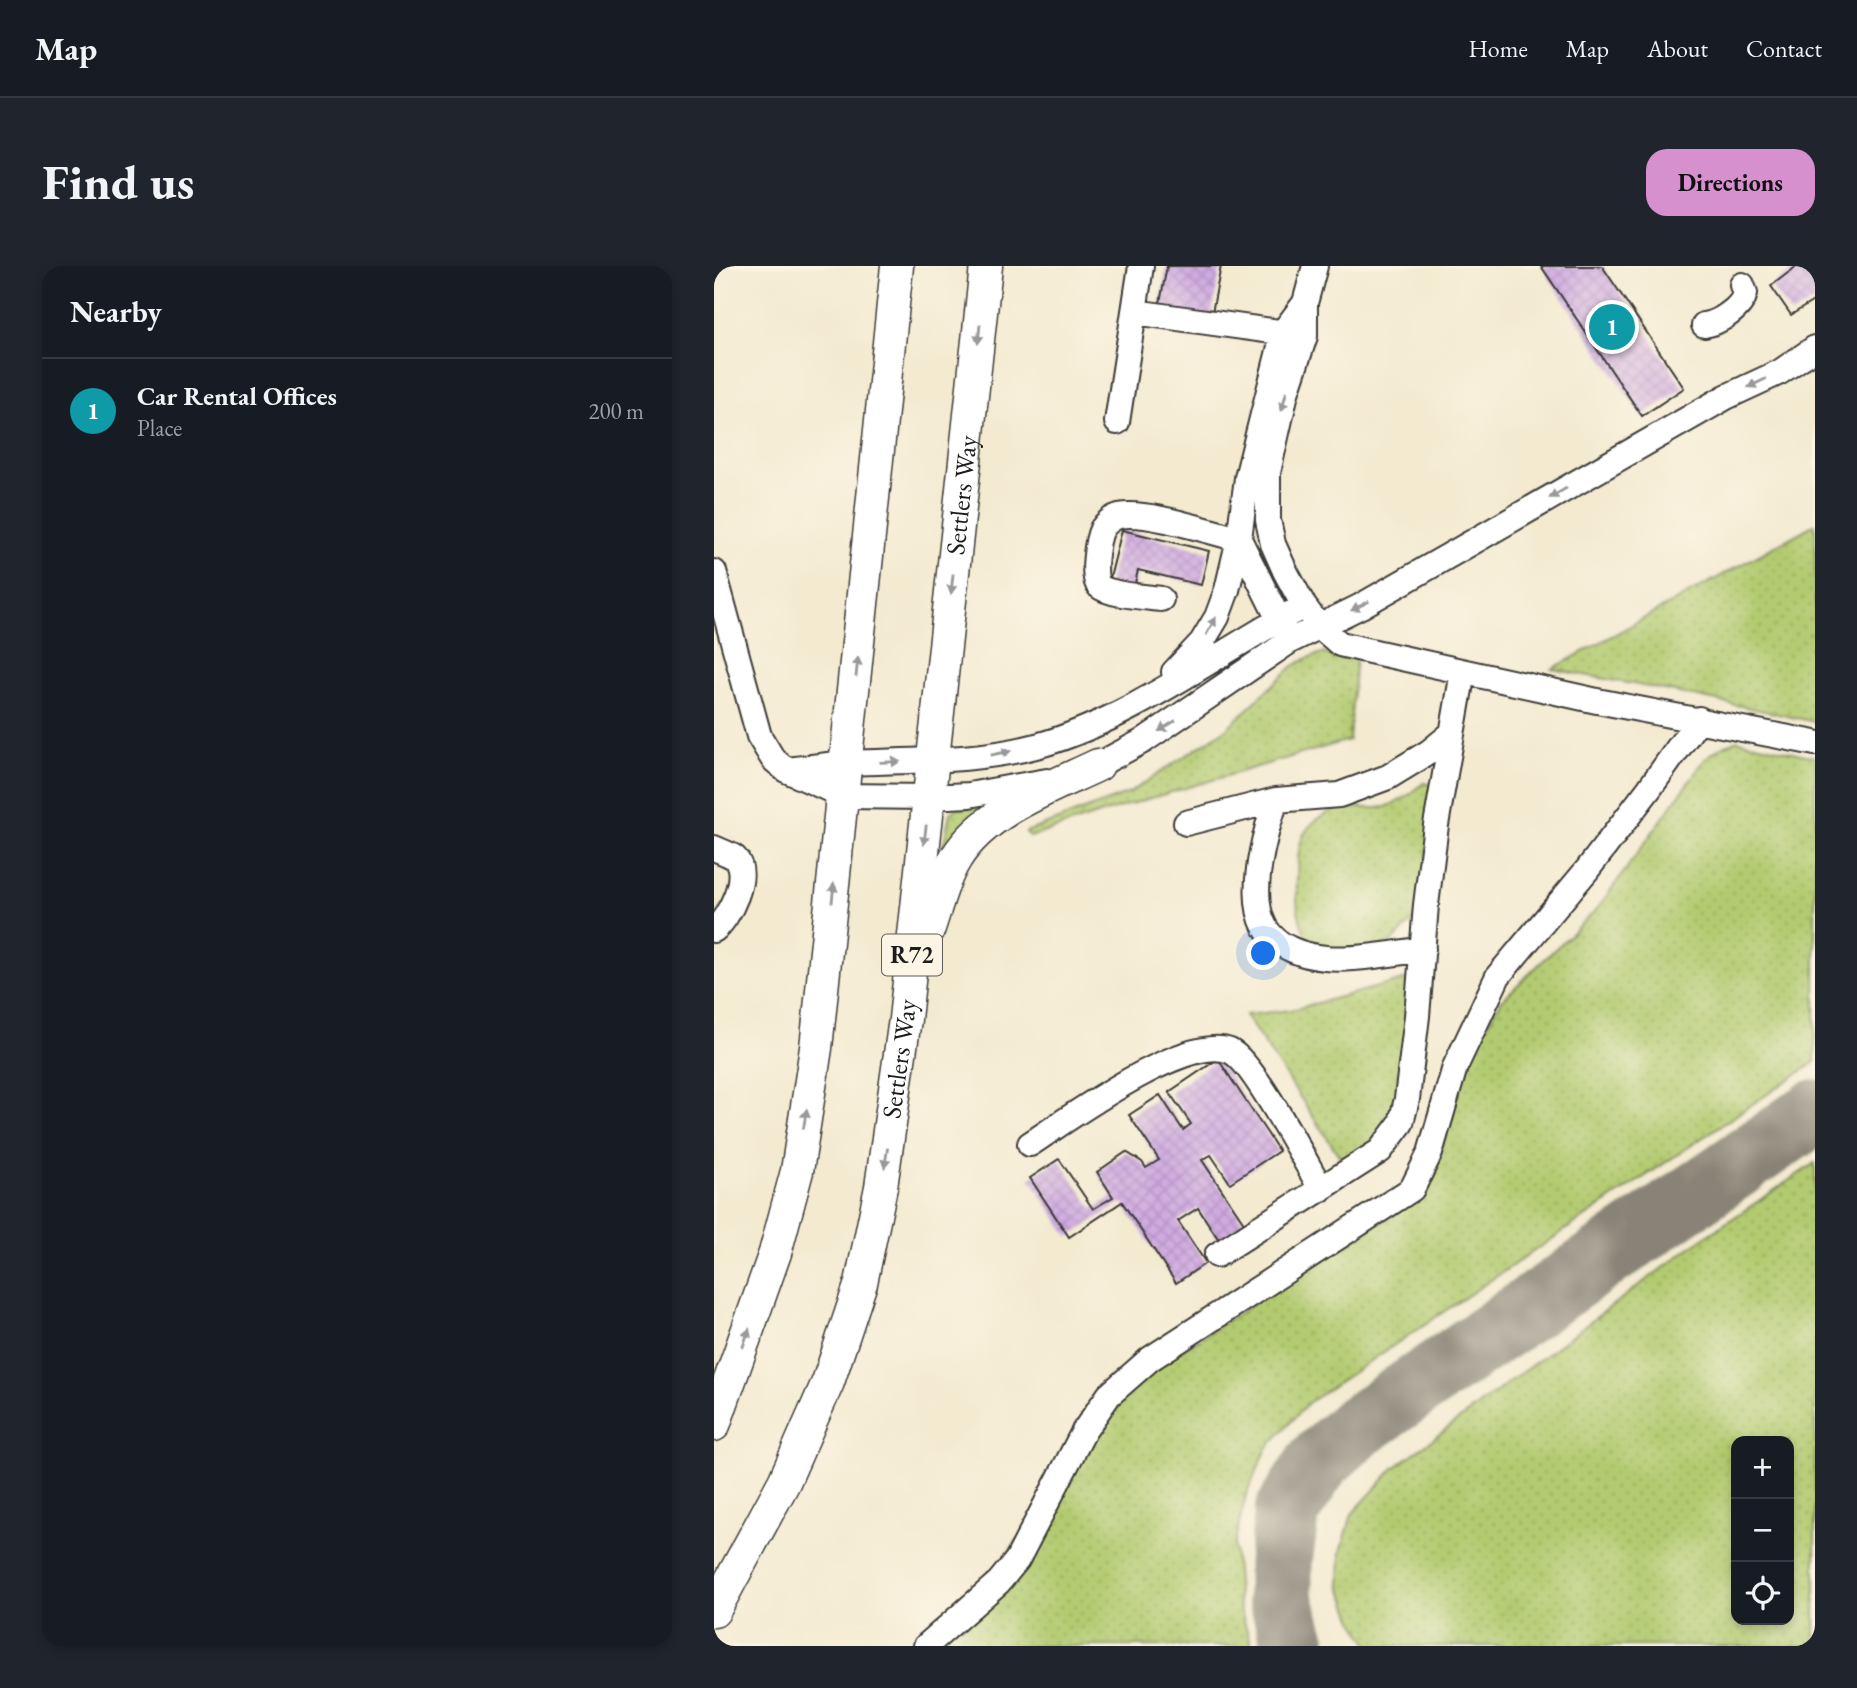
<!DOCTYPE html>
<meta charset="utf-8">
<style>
:root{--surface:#171b24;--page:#20242c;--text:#f1f3f6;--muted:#9ea1a6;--line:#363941;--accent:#d690ce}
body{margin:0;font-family:"EB Garamond",serif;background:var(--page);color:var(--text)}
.controls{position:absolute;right:21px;bottom:21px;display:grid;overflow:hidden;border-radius:14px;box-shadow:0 4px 10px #0003}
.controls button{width:63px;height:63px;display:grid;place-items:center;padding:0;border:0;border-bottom:2px solid var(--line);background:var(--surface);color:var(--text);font:35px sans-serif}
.you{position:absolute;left:550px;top:688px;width:24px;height:24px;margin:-18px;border:5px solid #fff;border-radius:50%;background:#1a73e8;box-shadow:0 0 0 10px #1a73e833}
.badge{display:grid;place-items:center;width:46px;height:46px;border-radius:50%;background:var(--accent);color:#fff;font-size:23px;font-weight:700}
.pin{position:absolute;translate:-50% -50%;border:4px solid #fff;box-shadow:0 2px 7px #0006}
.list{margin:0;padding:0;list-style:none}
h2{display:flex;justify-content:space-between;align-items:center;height:91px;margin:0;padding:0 28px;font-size:30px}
h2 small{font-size:23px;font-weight:400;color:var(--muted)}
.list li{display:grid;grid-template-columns:46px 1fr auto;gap:21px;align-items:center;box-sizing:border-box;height:105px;padding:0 28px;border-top:2px solid var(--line)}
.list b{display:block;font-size:26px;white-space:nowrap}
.list p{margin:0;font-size:23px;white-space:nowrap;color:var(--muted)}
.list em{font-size:23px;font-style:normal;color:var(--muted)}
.icon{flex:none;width:38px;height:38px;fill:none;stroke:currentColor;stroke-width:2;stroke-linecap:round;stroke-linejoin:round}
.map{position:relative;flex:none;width:1101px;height:1380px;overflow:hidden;border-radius:21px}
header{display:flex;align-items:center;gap:42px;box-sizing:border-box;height:98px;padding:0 35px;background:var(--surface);border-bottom:2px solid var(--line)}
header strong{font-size:33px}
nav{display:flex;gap:38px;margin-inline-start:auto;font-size:24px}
.intro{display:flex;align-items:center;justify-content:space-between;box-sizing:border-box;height:168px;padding:0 42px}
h1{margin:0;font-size:49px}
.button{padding:18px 32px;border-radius:21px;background:var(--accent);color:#111;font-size:24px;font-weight:700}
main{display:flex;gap:42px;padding:0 42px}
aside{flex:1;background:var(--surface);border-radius:21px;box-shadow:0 4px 10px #0003}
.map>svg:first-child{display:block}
</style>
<header>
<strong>Map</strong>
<nav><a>Home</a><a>Map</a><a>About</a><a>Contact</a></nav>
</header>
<div class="intro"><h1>Find us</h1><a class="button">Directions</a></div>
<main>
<aside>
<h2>Nearby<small></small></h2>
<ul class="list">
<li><span class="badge" style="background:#0f9aa8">1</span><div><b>Car Rental Offices</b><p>Place</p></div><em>200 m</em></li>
</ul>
</aside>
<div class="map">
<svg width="1101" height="1380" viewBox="0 0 1101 1380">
<defs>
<pattern id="grass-dots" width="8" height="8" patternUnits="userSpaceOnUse" patternTransform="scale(1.75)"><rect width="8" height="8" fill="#b2ca6f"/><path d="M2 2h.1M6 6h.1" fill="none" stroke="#98ad60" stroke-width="1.8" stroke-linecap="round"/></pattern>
<pattern id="building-cross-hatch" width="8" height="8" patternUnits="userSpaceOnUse" patternTransform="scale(1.75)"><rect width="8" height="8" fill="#cfaae1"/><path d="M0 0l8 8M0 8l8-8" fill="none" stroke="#b192c0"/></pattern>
</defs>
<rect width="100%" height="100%" fill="#fcf5e5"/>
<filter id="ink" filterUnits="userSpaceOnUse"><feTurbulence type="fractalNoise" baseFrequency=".0143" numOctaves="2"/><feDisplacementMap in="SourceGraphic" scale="14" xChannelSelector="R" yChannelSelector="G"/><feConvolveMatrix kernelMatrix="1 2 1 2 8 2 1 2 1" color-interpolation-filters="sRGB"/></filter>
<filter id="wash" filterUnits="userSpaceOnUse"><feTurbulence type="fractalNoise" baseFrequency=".00686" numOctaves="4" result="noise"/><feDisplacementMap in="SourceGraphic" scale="28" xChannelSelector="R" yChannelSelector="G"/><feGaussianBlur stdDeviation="1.57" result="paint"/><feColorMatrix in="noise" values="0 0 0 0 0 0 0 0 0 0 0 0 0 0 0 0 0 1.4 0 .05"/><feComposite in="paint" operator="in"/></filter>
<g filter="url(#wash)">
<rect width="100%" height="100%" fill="#f3ead0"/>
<path fill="url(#grass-dots)" stroke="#677346" stroke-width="2" fill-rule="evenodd" d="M1101 258V456L961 426 838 403Z
M634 386 642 391 635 474 407 541 316 571 312 566 415 527 512 463 579 400 594 392 609 387 628 393Z
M1023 474 1101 491V796L594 1137 553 1182 532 1229 520 1280 525 1339 538 1380H226L407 1133 441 1101 683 946 721 905 747 816 764 773 788 734 884 642 992 492 1007 481Z
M710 517 720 520 707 646 677 677 631 689 597 678C583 657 582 636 583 611 584 586 584 564 607 551 616 546 622 542 632 541 646 540 661 545 674 540 688 535 699 526 710 517Z
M286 538 228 586 236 547 243 542Z
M697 712 694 771 676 857 654 885 630 897 531 749 577 744Z
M1101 897V1380H656L641 1357 626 1318 627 1286 638 1248 680 1202 982 977ZM1022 1175H1075V1354H1022Z"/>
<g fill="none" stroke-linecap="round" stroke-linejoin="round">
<path stroke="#888376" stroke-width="65" d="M581 1380 566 1329V1297L573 1245 604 1196 642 1162 1101 846"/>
</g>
<g id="blocks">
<path fill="url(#building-cross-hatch)" d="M453 0H507L497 52 445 42Z
M827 0H888L970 122 928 150Z
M1083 0H1101V34L1077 49 1057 20Z
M408 264 495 285 487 319 424 304 420 322 395 316Z
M504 793 565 885 516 917 497 889 488 894 530 957 505 974 484 942 464 955 492 997 462 1017 408 936 355 971 316 912 345 893 379 943 399 931 383 906 412 886 428 896 432 902 445 894 415 849 446 829 469 864 477 858 455 826Z"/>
</g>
</g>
<g filter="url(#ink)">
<use href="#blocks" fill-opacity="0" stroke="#3c3b37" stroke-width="2"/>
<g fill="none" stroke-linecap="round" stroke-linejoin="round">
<g stroke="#3c3b37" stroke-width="28">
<path id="minor" d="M601 0 591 37V70L572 127 554 206V254L559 278 571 305 590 340 604 359 626 378 656 385 883 435 1101 477
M420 46 587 69
M990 59C1005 57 1028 42 1031 27L1028 19
M403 156 427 0
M525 273 571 366
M0 306 45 470 59 493 72 504 130 530 215 531 255 529 333 515
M447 333C433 331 395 329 385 320 377 312 383 273 388 263 392 257 398 252 405 250 431 244 497 266 525 273
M460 406 488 376 503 351 513 324 525 273 533 212 570 65 591 37
M73 504C94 502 115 498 136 497 200 494 264 496 326 479 420 452 504 386 590 340
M368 505 384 499 429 475 576 375 647 340 1012 131 1066 106 1101 82
M562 534C551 567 533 629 551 661 563 682 590 690 612 692 636 695 684 687 709 683
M472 557 562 534 625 529 674 511 715 486 737 468
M0 582C6 585 16 588 21 592 37 609 15 652 0 664
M316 878C354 853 472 767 516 785 539 795 592 897 607 923
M503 989 666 885 687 857 693 833 703 750 712 639 722 559 749 406
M212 1380 285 1316 303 1294 370 1165 395 1129 436 1093 698 923 716 887 741 801 784 710 873 604 935 523 985 453"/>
</g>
<g stroke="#3c3b37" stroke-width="35">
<g id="major">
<path d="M215 662C223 638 229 613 242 592 272 544 336 522 384 499"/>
<path d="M0 1159 61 987 83 905 102 782 183 0"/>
<path id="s1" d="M0 1345 70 1216 114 1116 147 1017 167 921 191 753 272 0"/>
</g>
</g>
<use href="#minor" stroke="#fff" stroke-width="24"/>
<use href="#major" stroke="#fff" stroke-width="32"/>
</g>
<defs><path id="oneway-solid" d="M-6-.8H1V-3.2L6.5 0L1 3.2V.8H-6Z" transform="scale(1.75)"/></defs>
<g fill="#999">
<use href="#oneway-solid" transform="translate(265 68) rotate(96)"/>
<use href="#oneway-solid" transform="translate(1043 117) rotate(154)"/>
<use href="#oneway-solid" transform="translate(570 135) rotate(105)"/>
<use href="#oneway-solid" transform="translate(844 227) rotate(150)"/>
<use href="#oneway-solid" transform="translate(238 318) rotate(96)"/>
<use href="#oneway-solid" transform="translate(646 340) rotate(153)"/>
<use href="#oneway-solid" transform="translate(497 360) rotate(-61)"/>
<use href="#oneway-solid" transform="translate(143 401) rotate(-84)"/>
<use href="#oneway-solid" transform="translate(453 460) rotate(148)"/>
<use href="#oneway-solid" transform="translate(287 487) rotate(-11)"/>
<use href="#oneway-solid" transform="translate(176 496) rotate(-2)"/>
<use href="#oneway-solid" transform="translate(211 569) rotate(97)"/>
<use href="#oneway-solid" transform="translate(119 627) rotate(-84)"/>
<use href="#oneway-solid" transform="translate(91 853) rotate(-81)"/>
<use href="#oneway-solid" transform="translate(172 892) rotate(99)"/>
<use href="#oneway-solid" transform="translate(32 1072) rotate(-71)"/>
</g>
</g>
<g text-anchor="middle" stroke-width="6" stroke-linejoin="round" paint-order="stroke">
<rect fill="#fcf5e5" stroke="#5f5d58" stroke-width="2" x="168" y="668.5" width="60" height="41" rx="5"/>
<g font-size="24" font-weight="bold" fill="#1c1c1c">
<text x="198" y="697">R72</text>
</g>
<g font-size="26" fill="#1c1c1c" stroke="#fcf5e5">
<text dy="9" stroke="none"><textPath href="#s1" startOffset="1155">Settlers Way</textPath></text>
<text dy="9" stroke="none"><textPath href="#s1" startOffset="588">Settlers Way</textPath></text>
</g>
</g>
</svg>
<div class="controls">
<button>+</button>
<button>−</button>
<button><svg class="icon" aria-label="locate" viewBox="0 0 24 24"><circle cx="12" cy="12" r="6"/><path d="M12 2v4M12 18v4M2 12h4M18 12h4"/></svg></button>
</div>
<div class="you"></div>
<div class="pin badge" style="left:898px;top:61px;background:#0f9aa8">1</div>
</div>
</main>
